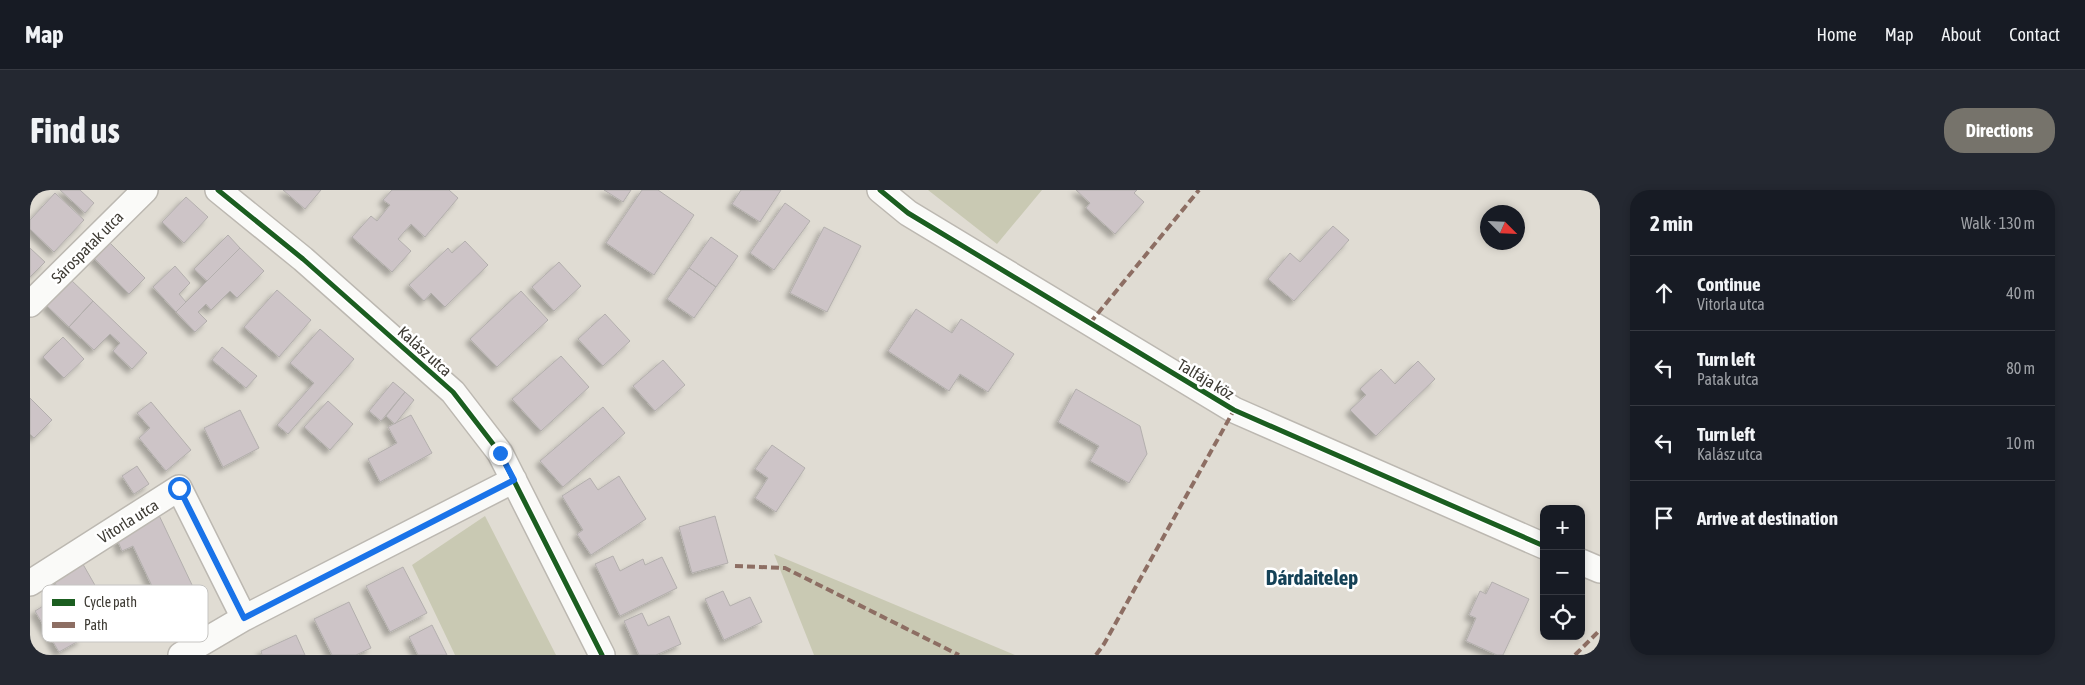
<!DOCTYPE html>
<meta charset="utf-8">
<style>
:root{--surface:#171b24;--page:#242831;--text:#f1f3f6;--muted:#9ea1a6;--line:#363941;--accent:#76736b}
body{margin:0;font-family:"Asap Condensed",sans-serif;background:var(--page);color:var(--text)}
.controls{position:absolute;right:15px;bottom:15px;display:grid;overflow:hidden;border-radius:10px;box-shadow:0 2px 8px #0003}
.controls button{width:45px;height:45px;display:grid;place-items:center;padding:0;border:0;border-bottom:1px solid var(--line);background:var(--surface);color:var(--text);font:25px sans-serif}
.compass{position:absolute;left:1450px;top:15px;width:45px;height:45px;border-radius:50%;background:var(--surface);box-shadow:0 2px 8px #0003;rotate:114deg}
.stop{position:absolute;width:15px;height:15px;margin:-11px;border:4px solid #1a73e8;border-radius:50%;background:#fff}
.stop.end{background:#1a73e8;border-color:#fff;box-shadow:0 1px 5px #0008}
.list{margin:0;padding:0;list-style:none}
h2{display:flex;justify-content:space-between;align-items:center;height:65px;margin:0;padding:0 20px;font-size:21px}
h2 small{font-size:16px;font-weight:400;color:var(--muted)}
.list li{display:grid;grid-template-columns:32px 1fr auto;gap:15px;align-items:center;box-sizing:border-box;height:75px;padding:0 20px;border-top:1px solid var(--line)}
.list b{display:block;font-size:19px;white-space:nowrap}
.list p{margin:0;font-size:16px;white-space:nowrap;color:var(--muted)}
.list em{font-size:16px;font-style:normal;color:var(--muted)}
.icon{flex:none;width:28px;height:28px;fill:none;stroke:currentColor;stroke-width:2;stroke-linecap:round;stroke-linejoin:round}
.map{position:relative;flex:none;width:1570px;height:465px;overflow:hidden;border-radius:20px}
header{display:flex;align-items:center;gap:30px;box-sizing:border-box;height:70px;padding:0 25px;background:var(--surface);border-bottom:1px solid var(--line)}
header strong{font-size:24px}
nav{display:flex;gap:28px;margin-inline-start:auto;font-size:18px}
.intro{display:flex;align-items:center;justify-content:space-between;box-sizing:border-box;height:120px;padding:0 30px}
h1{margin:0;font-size:35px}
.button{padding:12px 22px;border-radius:20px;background:var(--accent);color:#fff;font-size:18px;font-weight:700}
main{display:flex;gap:30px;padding:0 30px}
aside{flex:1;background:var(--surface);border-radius:20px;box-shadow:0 2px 8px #0003}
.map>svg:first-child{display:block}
</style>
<header>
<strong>Map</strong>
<nav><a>Home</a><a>Map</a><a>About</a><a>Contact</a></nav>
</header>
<div class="intro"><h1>Find us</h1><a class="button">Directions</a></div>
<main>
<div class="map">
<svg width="1570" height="465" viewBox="0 0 1570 465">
<defs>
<filter id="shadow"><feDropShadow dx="-4.5" dy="4.5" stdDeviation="2.5" flood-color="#0004"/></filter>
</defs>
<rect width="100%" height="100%" fill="#e0dcd3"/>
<path fill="#c9c9b3" d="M898 0H1012L967 54Z
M455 326 526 465H425L382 375Z
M744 364 985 465H784Z"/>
<path fill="#cdc4c7" stroke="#b3afad" filter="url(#shadow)" d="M30 0H50L64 13 55 23Z
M253 0H291L275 19Z
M362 0H419L428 8 395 47 381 34 368 49 381 61 362 82 322 47 341 26 347 31 360 15 353 10Z
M574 0H601L593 12Z
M612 0H628L664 25 624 85 576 53Z
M711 0H751L730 32 702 14Z
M1046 0H1107L1104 3 1114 12 1085 44 1056 18 1060 13Z
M25 3 54 30 24 62 0 39V30Z
M156 7 178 27 154 53 132 32Z
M755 13 780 31 744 80 720 63Z
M1303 36 1319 50 1264 111 1238 89 1260 63 1270 72Z
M794 37 831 56 797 122 760 103Z
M198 45 210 58 177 91 164 79Z
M681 47 708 66 686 97 659 78Z
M77 50 115 88 99 104 61 65Z
M435 51 458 75 415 117 401 103 394 111 379 95 418 58 422 63Z
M0 58 15 72 0 87Z
M210 58 234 81 207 108 200 101 181 120 176 114 168 122 177 131 165 142 146 122Z
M529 72 551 96 524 121 502 97Z
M145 76 160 93 149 104 156 112 146 122 123 97Z
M659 78 686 97 664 128 637 109Z
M40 89 63 111 39 137 16 115Z
M247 100 281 130 249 167 214 137Z
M491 101 518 130 467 177 440 149Z
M63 111 117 163 102 179 83 161 90 153 80 144 64 160 39 137Z
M886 119 922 143 931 129 984 164 958 202 930 184 919 201 858 161Z
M575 124 600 151 573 176 548 149Z
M290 139 324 169 258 244 247 235 284 193 260 173Z
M33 147 54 169 34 188 13 167Z
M192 157 227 186 216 198 182 170Z
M531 166 559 197 511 241 482 209Z
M633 170 655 195 625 221 603 196Z
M1388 171 1405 189 1346 246 1320 220 1336 205 1330 199 1351 179 1365 194Z
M363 192 375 202 351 231 339 221Z
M1046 199 1110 236 1117 264 1099 293 1060 271 1069 256 1028 232Z
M375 202 384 210 365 234 356 226Z
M0 208 22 230 4 248 0 244Z
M298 211 323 234 300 260 274 237Z
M121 212 161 260 136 281 109 248 120 238 107 223Z
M573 217 595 243 533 297 510 271Z
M210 220 229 258 193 277 174 238Z
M381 225 402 263 350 292 338 269 367 253 358 237Z
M742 255 775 278 746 322 725 308 738 288 725 279Z
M107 276 119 294 104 304 92 286Z
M589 286 616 329 561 365 547 344 553 340 532 306 560 288 568 300Z
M127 321 163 397 130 413 103 356 92 361 84 342Z
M685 326 698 373 662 383 649 337Z
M583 366 590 381 613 369 615 375 632 367 647 398 590 426 565 374Z
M50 369 66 397 37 414 21 386Z
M373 377 397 423 360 442 336 396Z
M1462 392 1499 409 1473 465H1467L1436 451 1446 428 1439 425 1450 401 1456 404Z
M693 401 700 416 720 407 732 432 694 450 675 409Z
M28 407 52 449 29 462 5 421Z
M319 412 341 458 326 465H302L284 429Z
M612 423 618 436 639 426 651 454 626 465H609L594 431Z
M402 435 417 465H388L379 447Z
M266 445 275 465H232L231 461Z"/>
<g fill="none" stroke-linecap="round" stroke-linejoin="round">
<g stroke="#bcb8b1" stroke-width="28">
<path id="street" d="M188 0 273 69 423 202 470 263 572 465
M850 0 878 23 1204 220 1514 356
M0 114 115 0
M1551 372 1570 380
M0 393 149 298 214 428
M151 465 214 428 484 290"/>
</g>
<use href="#street" stroke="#fafaf8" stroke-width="25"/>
<path stroke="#8d6e63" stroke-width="4" stroke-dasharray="8 4" stroke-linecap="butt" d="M1060 133 1169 0
M705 376 755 378 929 465
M1066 465 1074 454 1204 220
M1545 465 1570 440"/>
<g stroke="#fff" stroke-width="8">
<path id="cycleway" d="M188 0 273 69 423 202 470 263 572 465
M850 0 878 23 1204 220 1514 356"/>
</g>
<use href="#cycleway" stroke="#1b5e20" stroke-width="5"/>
</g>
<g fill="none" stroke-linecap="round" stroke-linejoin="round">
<path stroke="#1a73e8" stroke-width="6" d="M149 298 214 428 484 290 470 263"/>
</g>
<g text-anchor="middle" stroke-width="5" stroke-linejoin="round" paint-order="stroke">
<g font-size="16" fill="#3d3a33" stroke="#fff">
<text transform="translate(57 57) rotate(-45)" y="6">Sárospatak utca</text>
<text transform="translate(395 161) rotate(42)" y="6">Kalász utca</text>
<text transform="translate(1176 189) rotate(31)" y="6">Talfája köz</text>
<text transform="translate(98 331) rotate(-32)" y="6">Vitorla utca</text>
</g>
<g font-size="21" font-weight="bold" fill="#154257" stroke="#fff">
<text x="1282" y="395">Dárdaitelep</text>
</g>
</g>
<rect x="12" y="395" width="166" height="57" rx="8" fill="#fff" stroke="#c5c4c2" stroke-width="1"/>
<rect x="22" y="409" width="23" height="7" fill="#1b5e20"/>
<rect x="22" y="432" width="23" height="6" fill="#8d6e63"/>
<g font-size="14" fill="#3d3a33">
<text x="54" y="417">Cycle path</text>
<text x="54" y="440">Path</text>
</g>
</svg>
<div class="controls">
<button>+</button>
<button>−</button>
<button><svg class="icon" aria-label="locate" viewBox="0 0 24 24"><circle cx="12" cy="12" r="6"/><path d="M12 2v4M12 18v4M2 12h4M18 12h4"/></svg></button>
</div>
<svg class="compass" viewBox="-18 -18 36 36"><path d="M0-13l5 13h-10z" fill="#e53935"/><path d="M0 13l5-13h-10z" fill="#9ea1a6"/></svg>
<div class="stop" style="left:149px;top:298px"></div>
<div class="stop end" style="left:470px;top:263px"></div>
</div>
<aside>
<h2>2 min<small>Walk · 130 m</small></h2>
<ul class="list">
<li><svg class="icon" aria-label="ahead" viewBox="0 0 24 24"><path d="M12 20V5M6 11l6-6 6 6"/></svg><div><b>Continue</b><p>Vitorla utca</p></div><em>40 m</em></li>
<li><svg class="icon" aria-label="left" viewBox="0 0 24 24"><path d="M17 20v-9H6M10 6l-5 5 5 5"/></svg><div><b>Turn left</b><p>Patak utca</p></div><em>80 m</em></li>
<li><svg class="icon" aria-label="left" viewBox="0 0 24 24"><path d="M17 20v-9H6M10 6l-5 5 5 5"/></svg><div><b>Turn left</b><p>Kalász utca</p></div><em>10 m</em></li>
<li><svg class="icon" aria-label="arrive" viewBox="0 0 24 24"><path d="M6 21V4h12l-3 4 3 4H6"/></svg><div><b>Arrive at destination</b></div></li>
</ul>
</aside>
</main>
